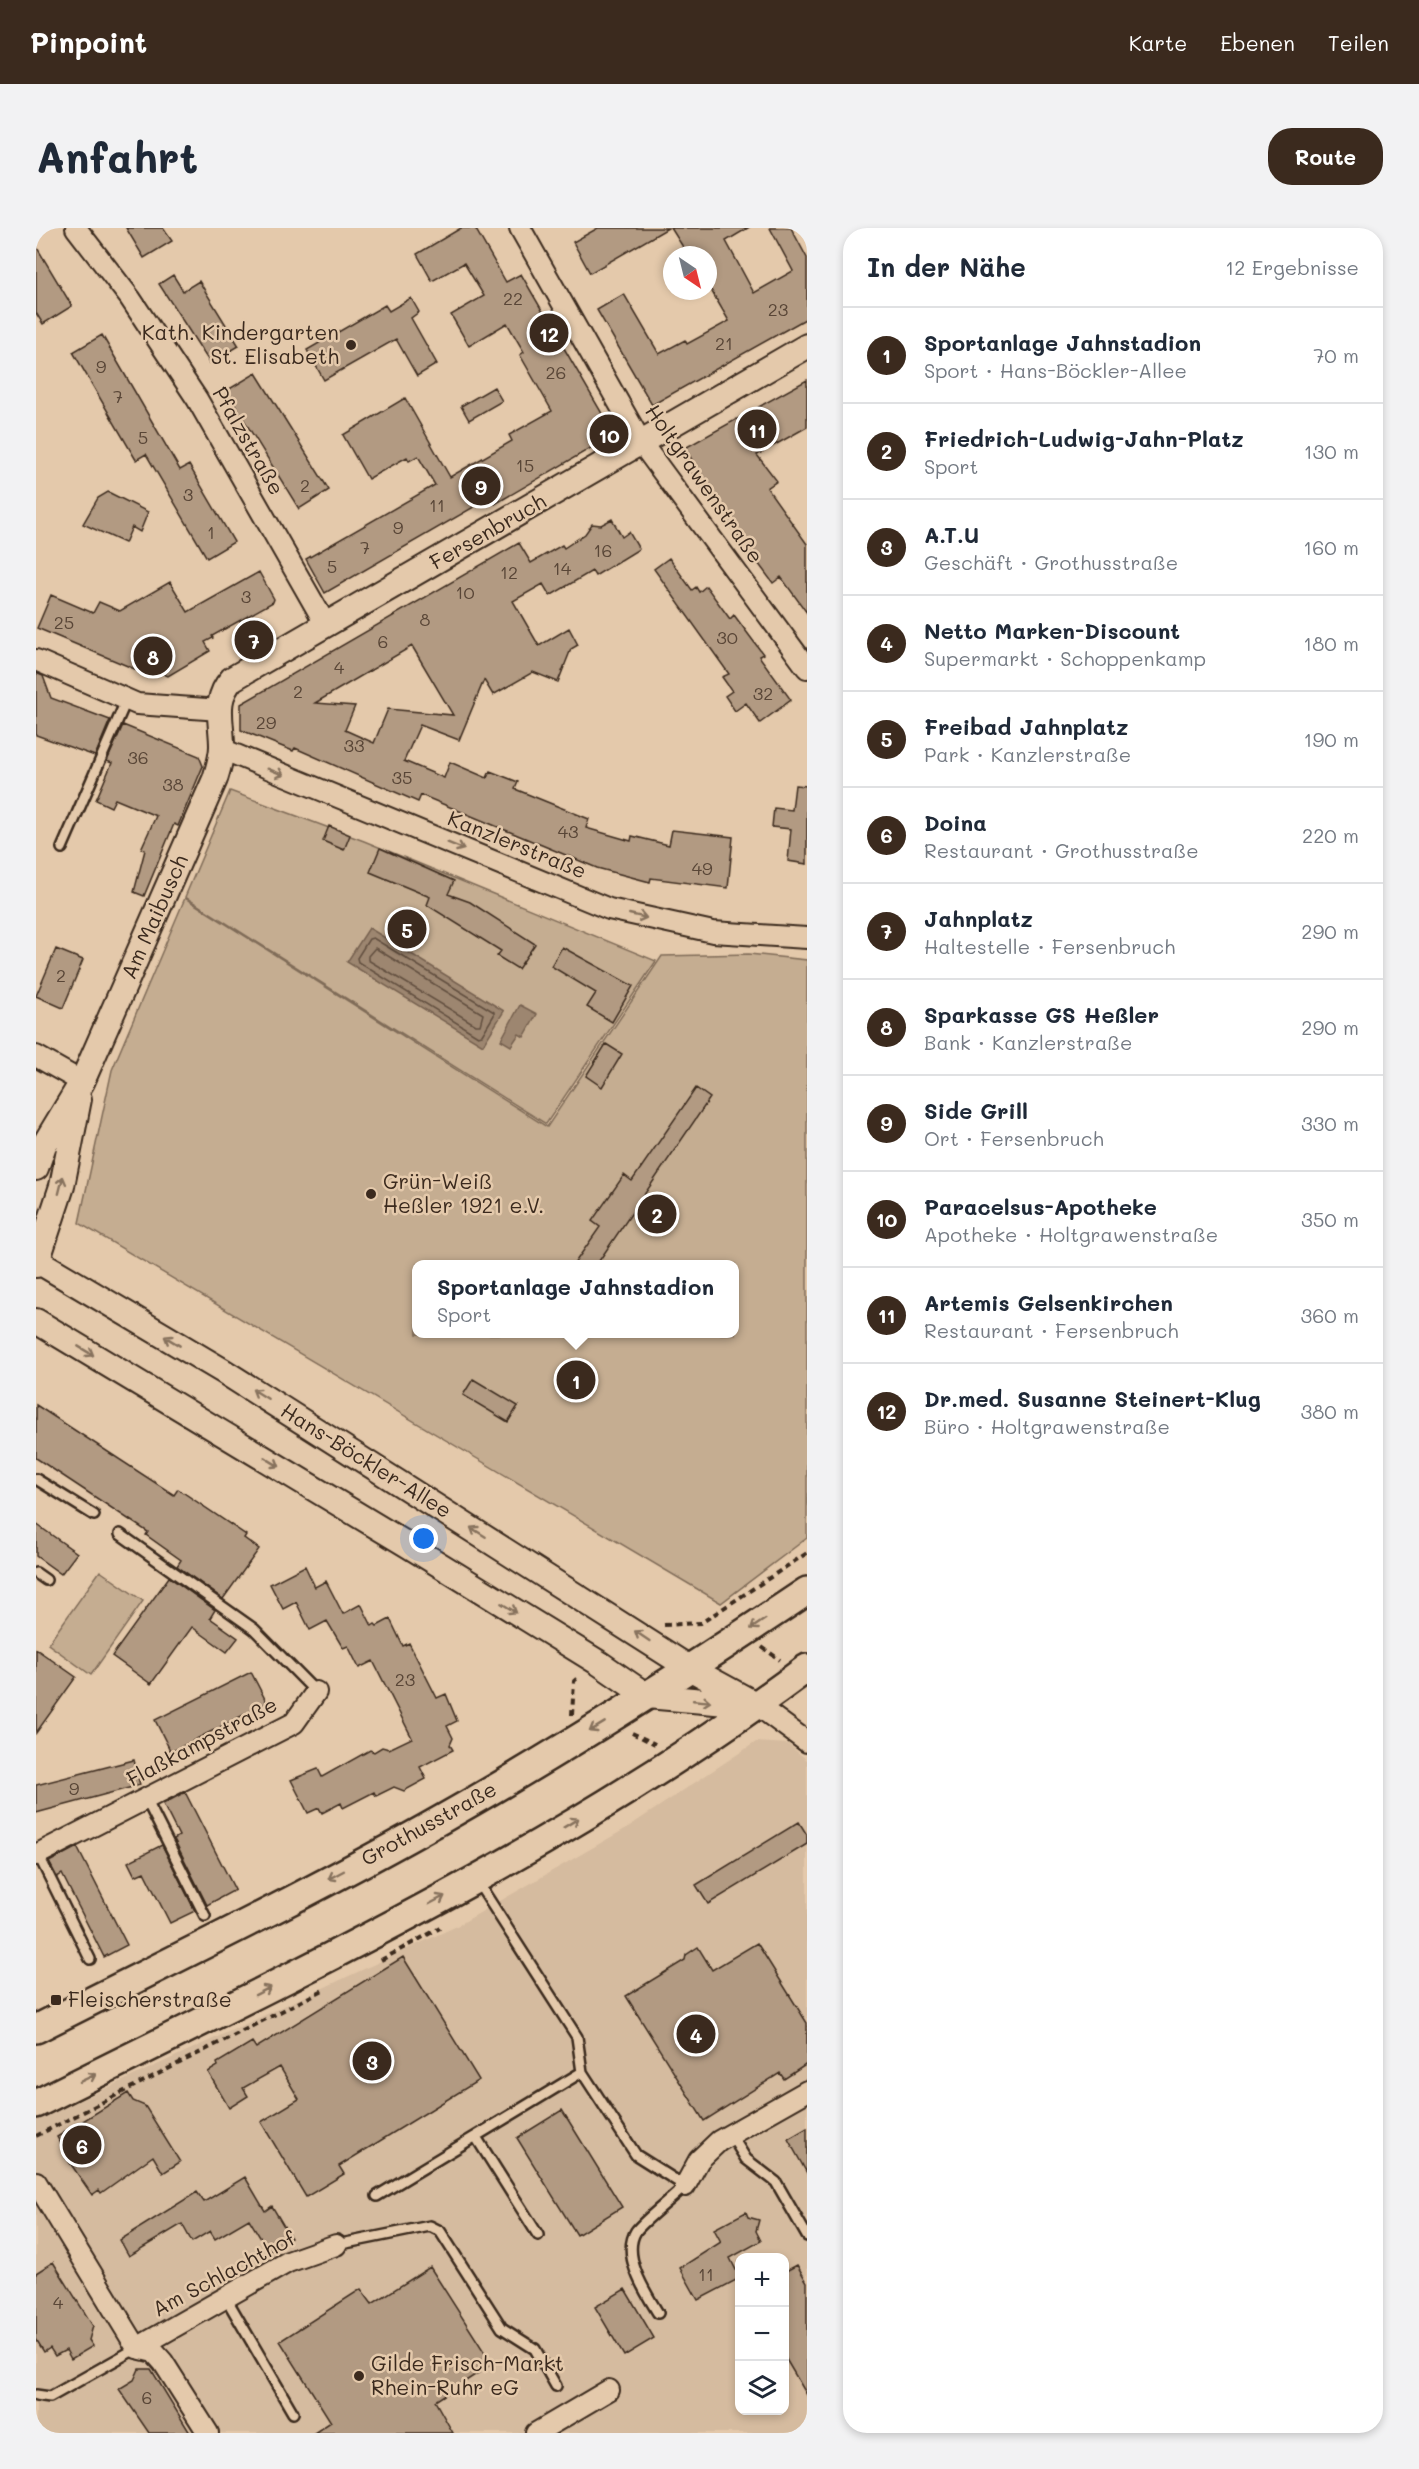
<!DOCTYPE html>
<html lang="de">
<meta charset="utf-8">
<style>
:root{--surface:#fff;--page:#f2f2f3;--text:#1f2937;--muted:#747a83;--line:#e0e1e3;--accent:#3b2a1e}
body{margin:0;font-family:Mali,sans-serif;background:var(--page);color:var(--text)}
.controls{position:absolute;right:18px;bottom:18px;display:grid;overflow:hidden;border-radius:12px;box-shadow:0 3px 9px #0003}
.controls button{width:54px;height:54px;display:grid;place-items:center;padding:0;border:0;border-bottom:2px solid var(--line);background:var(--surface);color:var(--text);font:30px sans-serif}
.compass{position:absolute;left:627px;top:18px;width:54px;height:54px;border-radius:50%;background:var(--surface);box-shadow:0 3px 9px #0003;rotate:145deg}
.you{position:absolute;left:388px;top:1311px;width:21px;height:21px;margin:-15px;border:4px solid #fff;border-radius:50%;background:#1a73e8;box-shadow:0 0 0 9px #1a73e833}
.badge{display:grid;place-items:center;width:39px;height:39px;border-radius:50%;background:var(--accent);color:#fff;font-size:20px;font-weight:700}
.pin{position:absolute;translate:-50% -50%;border:3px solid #fff;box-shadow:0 2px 6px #0006}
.popup{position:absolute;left:376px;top:1032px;width:327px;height:78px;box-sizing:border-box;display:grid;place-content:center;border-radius:12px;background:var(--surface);filter:drop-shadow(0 2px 4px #0005);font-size:20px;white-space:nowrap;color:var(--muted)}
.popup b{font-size:22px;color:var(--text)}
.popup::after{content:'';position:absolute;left:50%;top:100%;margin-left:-12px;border:12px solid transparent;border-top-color:var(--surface)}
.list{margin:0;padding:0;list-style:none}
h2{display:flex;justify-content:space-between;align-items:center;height:78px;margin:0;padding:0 24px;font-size:26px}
h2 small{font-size:20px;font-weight:400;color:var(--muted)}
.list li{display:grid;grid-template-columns:39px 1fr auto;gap:18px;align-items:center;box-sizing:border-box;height:96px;padding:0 24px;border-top:2px solid var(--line)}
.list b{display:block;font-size:22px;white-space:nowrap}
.list p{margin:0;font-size:20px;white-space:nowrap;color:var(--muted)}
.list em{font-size:20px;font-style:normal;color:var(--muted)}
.icon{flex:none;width:33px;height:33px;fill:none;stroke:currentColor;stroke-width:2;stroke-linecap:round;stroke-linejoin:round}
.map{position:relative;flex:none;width:771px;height:2205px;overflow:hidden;border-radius:24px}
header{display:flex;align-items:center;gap:36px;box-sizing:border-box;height:84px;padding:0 30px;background:var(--accent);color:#fff}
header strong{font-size:28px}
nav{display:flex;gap:33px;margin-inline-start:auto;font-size:21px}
.intro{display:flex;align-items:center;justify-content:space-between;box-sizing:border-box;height:144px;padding:0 36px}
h1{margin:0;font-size:42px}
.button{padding:15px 27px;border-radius:24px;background:var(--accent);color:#fff;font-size:21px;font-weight:700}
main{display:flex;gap:36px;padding:0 36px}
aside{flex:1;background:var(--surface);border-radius:24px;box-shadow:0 3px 9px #0003}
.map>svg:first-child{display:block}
</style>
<header>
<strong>Pinpoint</strong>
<nav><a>Karte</a><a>Ebenen</a><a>Teilen</a></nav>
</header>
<div class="intro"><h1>Anfahrt</h1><a class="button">Route</a></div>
<main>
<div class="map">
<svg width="771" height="2205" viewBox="0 0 771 2205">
<rect width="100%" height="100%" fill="#e4c9ab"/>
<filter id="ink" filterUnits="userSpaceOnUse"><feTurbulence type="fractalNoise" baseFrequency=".0167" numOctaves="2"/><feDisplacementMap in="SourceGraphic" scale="12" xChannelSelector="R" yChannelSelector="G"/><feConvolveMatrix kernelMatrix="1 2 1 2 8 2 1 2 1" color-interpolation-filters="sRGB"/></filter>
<g filter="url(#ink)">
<path fill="#d5bb9f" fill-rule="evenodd" d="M720 1514 752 1516 771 1532V2205H0V1893L421 1698 589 1601ZM704 2030H748V2182H704Z"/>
<path fill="#c5ad91" stroke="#806c58" stroke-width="1.5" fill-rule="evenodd" d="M194 563 328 613 620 733 510 896 149 669Z
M149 670 511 899 626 728 713 726 771 732V1310L685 1375 43 995 76 842ZM381 1036H699V1106H381Z
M64 1343 107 1373 55 1447 12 1416Z"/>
<path fill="#9d8670" stroke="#76614f" stroke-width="1.5" d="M333 700 468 783 447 817 311 734Z
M484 777 501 786 488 809 483 806 475 818 465 812Z"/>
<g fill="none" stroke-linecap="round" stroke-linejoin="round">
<path stroke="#624f3f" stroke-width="1.5" d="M337 710 458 784V787L446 807 442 808 322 734 321 730 333 711Z
M339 720 447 786 444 797H440L332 732V728Z"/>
</g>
<path fill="#b29a82" stroke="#3b2a1e" stroke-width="1.5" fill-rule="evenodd" d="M90 0H127L136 13 108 30Z
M425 0H439L470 54 485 46 575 201 572 210 459 276 455 269 289 365 270 331 399 257 382 228 373 233 371 229 332 251 307 207 369 170 414 249 476 213 473 207 516 183 484 127 488 124 471 95 433 118 415 87 448 68 428 35 396 53 381 26Z
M562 0H632L554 45 537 14Z
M635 0H712L690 13 718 65 757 43 734 0H755L771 30V90L616 177 561 82 588 66 623 126 649 112 651 116 693 93 672 57V27H652Z
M0 18 36 78 7 96 0 85Z
M137 47 147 63 163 53 203 118 174 135 123 56Z
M375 70 383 84 375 90 401 136 381 148 360 111 288 152 271 122 349 77 353 83Z
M66 107 144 242 153 237 198 314 171 330 110 226 100 232 37 124Z
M220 145 293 262 263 281 190 163Z
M771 152V199L721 227 741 253 731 260 771 316V385L745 349 737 355 710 319 654 243 660 239 649 220Z
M458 159 466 173 433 192 425 178Z
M72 264 112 284 104 304 96 299 89 315 47 296 62 270Z
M576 291 586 309 593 304 603 321 559 348 556 343 514 368 507 356 477 373 503 418 533 400 542 417 535 421 522 454 497 444 457 467 448 452 423 512 384 497 368 533 408 550 414 534 451 550 454 543 482 554 479 561 553 591 550 600 595 613 596 608 633 617 636 602 697 609 692 660 615 650 614 654 561 640 385 567 382 574 259 520 257 523 205 502V476L483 315 495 335 526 317 528 320 549 306 556 296 565 297ZM376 418 417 487 352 481 338 515 309 502 319 478 279 475Z
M633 330 656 362 660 359 663 364 670 358 694 391 698 387 727 426 723 428 755 472 724 495 710 475 699 483 689 468 696 463 686 449 693 446 618 341Z
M223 344 238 371 237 374 176 408 177 410 169 414 174 423 132 448 116 441 113 447 1 400 15 367 57 385 63 374 84 383 134 354 152 384Z
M0 445 7 448 15 470 74 492 59 528 0 507Z
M87 497 163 528 167 538 142 598 138 596 108 668 98 664 109 622 105 621 120 588 79 571 75 579 60 572 76 535 71 533Z
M759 557 771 558V636L752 633 755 601 736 599 738 580 756 582Z
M293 598 314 607 308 622 287 613Z
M344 620 418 653 412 666 434 674 499 716 482 741 461 728 465 723 391 677 394 669 334 644Z
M526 719 597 758 576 794 551 779 560 765 515 738Z
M20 721 47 732 27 780 0 768Z
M570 816 586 826 566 859 550 848Z
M660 860 674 870 561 1036H538L564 999 556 993 588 947 596 953Z
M437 1151 482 1178 472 1194 427 1167Z
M0 1177 138 1267 142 1261 210 1307 208 1310 223 1321 187 1371 141 1338 145 1332 110 1307 112 1304 0 1230Z
M0 1296 41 1325 25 1346 0 1328Z
M269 1338 279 1359 290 1353 307 1386 325 1376 336 1398 339 1396 341 1398 354 1391 367 1418 373 1415 401 1470 410 1466 421 1493 411 1498 417 1510 414 1517 417 1522 384 1539 390 1551 368 1563 358 1559 340 1568 338 1564 307 1580 305 1575 286 1585 283 1580 272 1585 255 1552 282 1541 286 1549 334 1522 338 1524 346 1519 353 1521 376 1510 337 1433 323 1440 312 1418 307 1420 291 1393 274 1402 260 1374 247 1381 234 1356Z
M133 1349 179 1382 174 1390 202 1410 191 1424 156 1399 115 1456 76 1428Z
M0 1421 40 1449 0 1505Z
M215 1444 231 1475 135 1524 119 1492Z
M98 1532 104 1557 0 1585V1557Z
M149 1564 199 1662 171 1677 138 1611 143 1608 127 1576Z
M763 1594 771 1607V1616L672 1676 660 1657Z
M126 1617 159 1683 134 1695 108 1644 99 1648 92 1634Z
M41 1619 91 1717 68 1729 26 1646 21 1649 13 1634Z
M721 1715 771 1795V1836L748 1851 744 1845 668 1893 590 1768 649 1732 650 1727 662 1719 676 1742Z
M367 1729 443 1852 303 1938 308 1946 270 1969 225 1894 263 1871 244 1839 207 1860 212 1868 193 1880 172 1844 182 1838 181 1835 216 1814 220 1820Z
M92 1865 97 1873 109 1878 144 1934 127 1945 117 1928 65 1965 63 1962 56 1967 30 1929 32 1927 21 1909Z
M526 1882 586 1979 541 2007 481 1910Z
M771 1900V1945L752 1911Z
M209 1949 229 1983 236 1978 255 2010 233 2024 213 1991 179 2011 174 2003 156 2014 146 1996 93 2028 84 2012 161 1964 168 1974Z
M710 1984 712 1989 723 1992 720 2003 725 2013 694 2030 704 2050 662 2072 644 2040 685 2014 678 2001Z
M17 2034 57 2098 53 2112 57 2118 35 2131 30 2122 19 2128 14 2120 8 2124 0 2111V2045Z
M761 2037 771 2054V2167L748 2128V2044Z
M394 2039 456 2136 399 2173 417 2205H278L295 2194 244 2113 325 2061 336 2076Z
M589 2061 618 2110 588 2128 559 2079Z
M103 2141H115L154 2205H113L83 2161 98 2152Z"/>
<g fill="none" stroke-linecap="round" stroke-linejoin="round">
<g stroke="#3b2a1e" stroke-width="14">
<path id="service" d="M26 620 90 473
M0 1251 58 1287
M84 1306 218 1401 280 1464
M0 1345 10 1352
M110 1571 169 1688
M2 1626 54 1731
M441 1653 541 1809 546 1844 600 1927 649 1958C637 1970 608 1992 600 2003 585 2027 609 2064 622 2085
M695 1907 710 1931 740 1954 771 2008
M440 1909 502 2007
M341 1968 546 1844
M300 2017 394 1998 404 2003 466 2100 499 2121 520 2158
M190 2070 257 2185
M0 2167 14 2169 101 2120"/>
</g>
<g stroke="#3b2a1e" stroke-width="24">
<path id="minor" d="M40 0 94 70 161 171 290 397
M484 0 606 216 771 440
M0 432 101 476 184 482
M186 521 573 681 677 704 771 710
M0 828 46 854
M721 1477 771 1514
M0 1627 258 1495 280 1464
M0 1954 101 2120 118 2124 127 2134 172 2205
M649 1958 663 1932 683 1913 771 1863
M101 2120 252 2034 300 2017
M500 2205 573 2162"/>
</g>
<g stroke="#3b2a1e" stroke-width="28">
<path id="tertiary" d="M0 940 8 917 46 854 179 551C182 541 186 529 186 518 186 493 177 472 196 451L771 118
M0 1032 187 1143 655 1441 721 1477
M0 1037 26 958 43 871
M0 1093 370 1316 563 1435 611 1468 713 1477"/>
</g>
<g stroke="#3b2a1e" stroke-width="32">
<path id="secondary" d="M0 1801C136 1732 274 1666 406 1591 531 1520 652 1443 771 1363
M0 1876C264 1744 534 1618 771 1440"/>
</g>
<path stroke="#3b2a1e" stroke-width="4" stroke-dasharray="6 4.5" stroke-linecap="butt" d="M628 1397 665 1395 771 1325
M726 1419 744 1432
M536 1487 538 1453 543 1449
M596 1505 619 1516
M345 1732 404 1700
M0 1908 287 1762"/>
<use href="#service" stroke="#e4c9ab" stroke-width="9"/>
<use href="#minor" stroke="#e4c9ab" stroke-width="20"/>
<use href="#tertiary" stroke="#e4c9ab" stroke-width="24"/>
<use href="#secondary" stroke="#e4c9ab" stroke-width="27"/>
</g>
<defs><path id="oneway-shaft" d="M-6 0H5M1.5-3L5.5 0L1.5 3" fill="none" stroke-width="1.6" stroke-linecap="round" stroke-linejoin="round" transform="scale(1.5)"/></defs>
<g stroke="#87725d">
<use href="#oneway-shaft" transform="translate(240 544) rotate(22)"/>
<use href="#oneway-shaft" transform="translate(420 618) rotate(22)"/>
<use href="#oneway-shaft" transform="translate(602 688) rotate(13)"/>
<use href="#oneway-shaft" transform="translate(25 957) rotate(-76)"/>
<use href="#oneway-shaft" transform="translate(136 1113) rotate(-149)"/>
<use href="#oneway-shaft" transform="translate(50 1123) rotate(31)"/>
<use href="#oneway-shaft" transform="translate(224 1166) rotate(-148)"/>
<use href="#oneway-shaft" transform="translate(236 1234) rotate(31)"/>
<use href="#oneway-shaft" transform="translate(442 1304) rotate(-148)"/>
<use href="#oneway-shaft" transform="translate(473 1380) rotate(32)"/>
<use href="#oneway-shaft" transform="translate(722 1396) rotate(146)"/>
<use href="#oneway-shaft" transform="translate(606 1408) rotate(-146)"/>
<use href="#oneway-shaft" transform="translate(666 1473) rotate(5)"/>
<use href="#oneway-shaft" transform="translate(561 1499) rotate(149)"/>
<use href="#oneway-shaft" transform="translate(535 1595) rotate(-31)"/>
<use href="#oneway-shaft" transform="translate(300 1647) rotate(152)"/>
<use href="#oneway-shaft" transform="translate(401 1672) rotate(-28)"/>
<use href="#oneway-shaft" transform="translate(227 1763) rotate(-27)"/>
<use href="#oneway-shaft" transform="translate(52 1850) rotate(-26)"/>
</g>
</g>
<g fill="#3b2a1e" stroke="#e4c9ab" stroke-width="2">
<circle cx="315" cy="117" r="6"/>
<circle cx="335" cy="966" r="6"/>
<rect x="14" y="1766" width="12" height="12" rx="3"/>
<circle cx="323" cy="2148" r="6"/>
</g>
<g text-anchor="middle" stroke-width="5" stroke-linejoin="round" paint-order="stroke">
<g font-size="18" fill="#594637">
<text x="477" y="77">22</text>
<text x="742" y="88">23</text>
<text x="688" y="122">21</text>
<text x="65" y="145">9</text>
<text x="520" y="151">26</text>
<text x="82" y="175">7</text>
<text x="107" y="216">5</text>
<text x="489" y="244">15</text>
<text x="269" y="264">2</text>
<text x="152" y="273">3</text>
<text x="401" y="284">11</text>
<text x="362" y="306">9</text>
<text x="175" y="311">1</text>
<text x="329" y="326">7</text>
<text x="567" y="329">16</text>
<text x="296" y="345">5</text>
<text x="526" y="347">14</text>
<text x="473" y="351">12</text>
<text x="429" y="371">10</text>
<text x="210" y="375">3</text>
<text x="389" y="398">8</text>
<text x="28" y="401">25</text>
<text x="691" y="416">30</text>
<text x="347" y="420">6</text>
<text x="303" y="446">4</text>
<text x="262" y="470">2</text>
<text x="727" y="472">32</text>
<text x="230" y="501">29</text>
<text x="318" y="524">33</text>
<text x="102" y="536">36</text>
<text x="366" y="556">35</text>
<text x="137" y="563">38</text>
<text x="532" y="610">43</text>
<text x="666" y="647">49</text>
<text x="25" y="754">2</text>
<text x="369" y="1458">23</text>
<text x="38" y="1567">9</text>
<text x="670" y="2053">11</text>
<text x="22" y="2081">4</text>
<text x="111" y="2176">6</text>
</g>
<g font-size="21" fill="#3b2a1e" stroke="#e4c9ab" text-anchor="start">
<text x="303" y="112" text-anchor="end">Kath. Kindergarten<tspan x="303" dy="24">St. Elisabeth</tspan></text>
<text x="347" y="961">Grün-Weiß<tspan x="347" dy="24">Heßler 1921 e.V.</tspan></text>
<text x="32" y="1779">Fleischerstraße</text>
<text x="335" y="2143">Gilde Frisch-Markt<tspan x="335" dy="24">Rhein-Ruhr eG</tspan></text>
</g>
<g font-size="21" fill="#3b2a1e" stroke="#e4c9ab">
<text transform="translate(212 213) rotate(60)" y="7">Pfalzstraße</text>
<text transform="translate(668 256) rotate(55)" y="7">Holtgrawenstraße</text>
<text transform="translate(452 304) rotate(-30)" y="7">Fersenbruch</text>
<text transform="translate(481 617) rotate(22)" y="7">Kanzlerstraße</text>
<text transform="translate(119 689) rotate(-66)" y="7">Am Maibusch</text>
<text transform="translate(330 1233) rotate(32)" y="7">Hans-Böckler-Allee</text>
<text transform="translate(166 1514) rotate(-28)" y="7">Flaßkampstraße</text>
<text transform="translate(393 1596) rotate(-29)" y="7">Grothusstraße</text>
<text transform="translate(188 2046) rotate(-28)" y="7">Am Schlachthof</text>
</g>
</g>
</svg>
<div class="controls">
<button>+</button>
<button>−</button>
<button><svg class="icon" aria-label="layers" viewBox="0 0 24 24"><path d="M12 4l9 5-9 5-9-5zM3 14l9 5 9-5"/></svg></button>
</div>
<svg class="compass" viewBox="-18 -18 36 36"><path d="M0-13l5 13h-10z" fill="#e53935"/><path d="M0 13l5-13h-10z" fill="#747a83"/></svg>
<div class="you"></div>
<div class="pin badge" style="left:540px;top:1152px">1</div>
<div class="popup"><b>Sportanlage Jahnstadion</b>Sport</div>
<div class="pin badge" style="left:621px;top:986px">2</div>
<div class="pin badge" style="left:336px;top:1833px">3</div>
<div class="pin badge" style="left:660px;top:1806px">4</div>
<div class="pin badge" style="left:371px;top:701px">5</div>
<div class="pin badge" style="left:46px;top:1917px">6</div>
<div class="pin badge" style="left:218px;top:412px">7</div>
<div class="pin badge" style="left:117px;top:428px">8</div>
<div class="pin badge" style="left:445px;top:258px">9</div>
<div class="pin badge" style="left:573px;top:206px">10</div>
<div class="pin badge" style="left:721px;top:201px">11</div>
<div class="pin badge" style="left:513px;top:105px">12</div>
</div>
<aside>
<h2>In der Nähe<small>12 Ergebnisse</small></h2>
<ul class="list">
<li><span class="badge">1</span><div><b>Sportanlage Jahnstadion</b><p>Sport · Hans-Böckler-Allee</p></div><em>70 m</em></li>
<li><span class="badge">2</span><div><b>Friedrich-Ludwig-Jahn-Platz</b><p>Sport</p></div><em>130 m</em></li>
<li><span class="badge">3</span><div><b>A.T.U</b><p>Geschäft · Grothusstraße</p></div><em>160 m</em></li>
<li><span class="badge">4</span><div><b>Netto Marken-Discount</b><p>Supermarkt · Schoppenkamp</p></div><em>180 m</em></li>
<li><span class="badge">5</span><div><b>Freibad Jahnplatz</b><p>Park · Kanzlerstraße</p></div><em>190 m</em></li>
<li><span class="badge">6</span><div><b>Doina</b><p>Restaurant · Grothusstraße</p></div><em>220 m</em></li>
<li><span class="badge">7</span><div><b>Jahnplatz</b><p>Haltestelle · Fersenbruch</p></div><em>290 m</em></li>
<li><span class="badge">8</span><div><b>Sparkasse GS Heßler</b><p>Bank · Kanzlerstraße</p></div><em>290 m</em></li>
<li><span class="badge">9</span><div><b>Side Grill</b><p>Ort · Fersenbruch</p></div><em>330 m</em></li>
<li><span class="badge">10</span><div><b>Paracelsus-Apotheke</b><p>Apotheke · Holtgrawenstraße</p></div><em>350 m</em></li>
<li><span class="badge">11</span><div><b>Artemis Gelsenkirchen</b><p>Restaurant · Fersenbruch</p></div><em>360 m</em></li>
<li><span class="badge">12</span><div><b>Dr.med. Susanne Steinert-Klug</b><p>Büro · Holtgrawenstraße</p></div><em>380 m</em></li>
</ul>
</aside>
</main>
